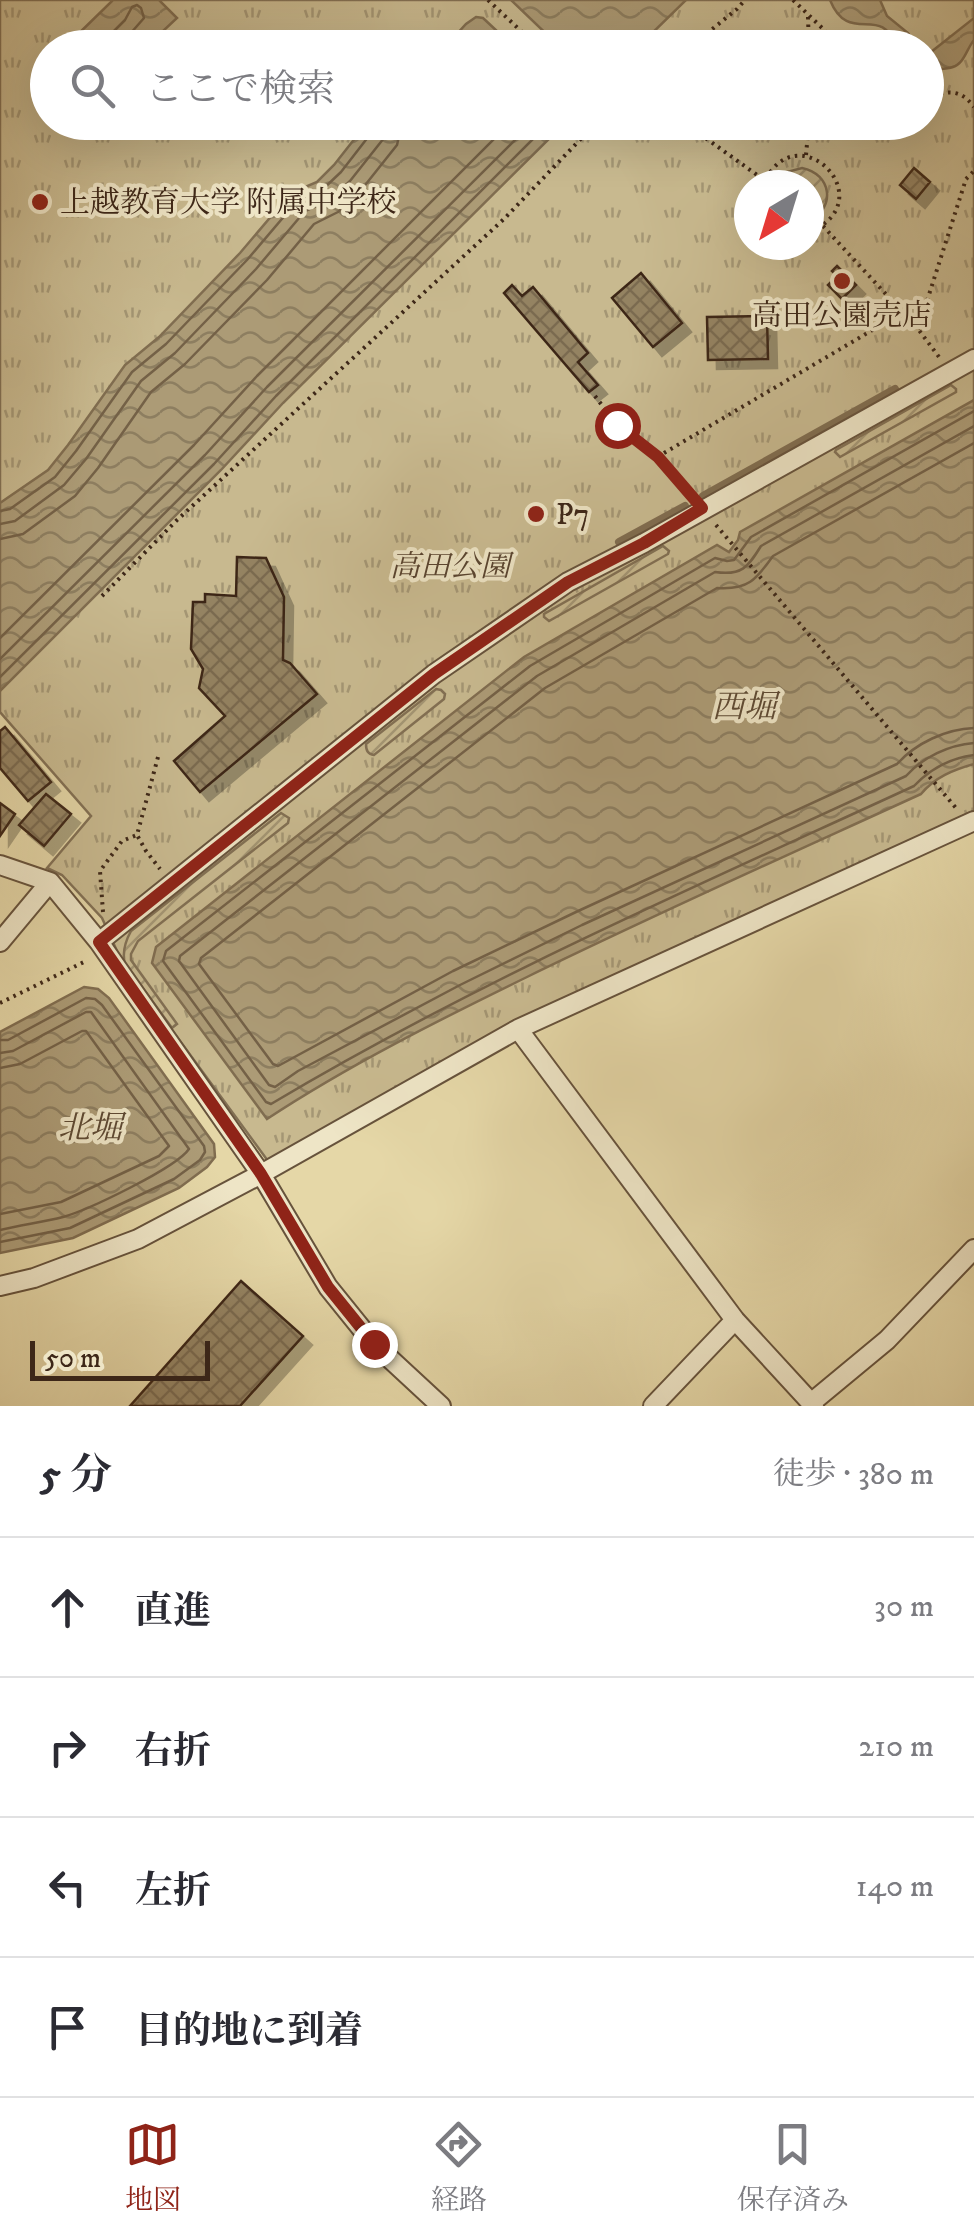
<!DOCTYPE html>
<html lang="ja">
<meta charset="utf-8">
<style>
:root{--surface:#fff;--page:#f7f7f7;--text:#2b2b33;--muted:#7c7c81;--line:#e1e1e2;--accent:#8f2418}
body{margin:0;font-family:"IM FELL DW Pica","Noto Serif JP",serif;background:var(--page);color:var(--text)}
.compass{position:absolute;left:734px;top:170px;width:90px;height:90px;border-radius:50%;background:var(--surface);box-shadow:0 10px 40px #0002;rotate:218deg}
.scale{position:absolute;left:30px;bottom:25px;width:180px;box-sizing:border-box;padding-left:10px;border:5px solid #3d2718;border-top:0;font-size:28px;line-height:35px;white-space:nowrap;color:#3d2718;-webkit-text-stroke:8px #eee5c6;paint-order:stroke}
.stop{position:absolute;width:30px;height:30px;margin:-22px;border:8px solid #8f2418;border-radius:50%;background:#fff}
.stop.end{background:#8f2418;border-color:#fff;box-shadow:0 2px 10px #0008}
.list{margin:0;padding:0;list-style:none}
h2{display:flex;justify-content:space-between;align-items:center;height:130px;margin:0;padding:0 40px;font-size:42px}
h2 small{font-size:32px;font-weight:400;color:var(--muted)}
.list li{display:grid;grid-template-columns:65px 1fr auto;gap:30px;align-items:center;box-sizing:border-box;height:140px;padding:0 40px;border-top:2px solid var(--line)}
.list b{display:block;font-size:38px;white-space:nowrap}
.list em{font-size:32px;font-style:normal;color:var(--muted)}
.icon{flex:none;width:55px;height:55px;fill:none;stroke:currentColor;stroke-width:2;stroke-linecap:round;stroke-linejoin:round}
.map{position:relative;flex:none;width:974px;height:1406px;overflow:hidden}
.search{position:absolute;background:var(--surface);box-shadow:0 10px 40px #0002;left:30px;right:30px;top:30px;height:110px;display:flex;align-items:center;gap:25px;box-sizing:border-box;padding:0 35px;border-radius:55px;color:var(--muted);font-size:38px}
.sheet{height:690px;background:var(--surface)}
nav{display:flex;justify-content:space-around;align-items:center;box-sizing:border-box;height:140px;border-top:2px solid var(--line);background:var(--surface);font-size:28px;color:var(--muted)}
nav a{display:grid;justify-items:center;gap:5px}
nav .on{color:var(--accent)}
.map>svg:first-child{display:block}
</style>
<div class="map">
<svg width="974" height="1406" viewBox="0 0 974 1406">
<defs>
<pattern id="park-tufts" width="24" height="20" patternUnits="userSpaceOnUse" patternTransform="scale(2.5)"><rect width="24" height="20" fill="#c8b98f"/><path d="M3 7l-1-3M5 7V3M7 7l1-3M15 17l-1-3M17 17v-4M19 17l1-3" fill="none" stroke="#a49674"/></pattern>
<pattern id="garden-furrows" width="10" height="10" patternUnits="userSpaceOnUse" patternTransform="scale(2.5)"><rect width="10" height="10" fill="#c8b98f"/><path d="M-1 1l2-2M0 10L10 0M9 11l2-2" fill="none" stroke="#a49674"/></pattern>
<pattern id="water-waves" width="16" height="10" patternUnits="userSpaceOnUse" patternTransform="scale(2.5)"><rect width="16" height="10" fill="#ac9b76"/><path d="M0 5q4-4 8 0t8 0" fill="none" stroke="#8d7e60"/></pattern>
<pattern id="building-cross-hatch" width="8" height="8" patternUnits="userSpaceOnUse" patternTransform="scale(2.5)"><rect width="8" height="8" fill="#948362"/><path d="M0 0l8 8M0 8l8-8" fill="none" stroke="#7a6b50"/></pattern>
<filter id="shadow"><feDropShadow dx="9" dy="9" stdDeviation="0" flood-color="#0004"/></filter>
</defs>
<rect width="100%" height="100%" fill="#e5d7a7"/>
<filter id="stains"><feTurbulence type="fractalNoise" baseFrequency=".002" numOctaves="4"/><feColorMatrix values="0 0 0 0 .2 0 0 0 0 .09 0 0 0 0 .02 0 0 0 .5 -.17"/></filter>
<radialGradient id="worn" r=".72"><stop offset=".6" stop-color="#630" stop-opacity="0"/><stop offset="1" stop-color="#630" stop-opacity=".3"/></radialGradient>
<path fill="url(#park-tufts)" stroke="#827054" stroke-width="2.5" fill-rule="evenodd" d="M0 0H974V811L514 1021 268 1161 122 962 102 918 62 875 47 868 91 816 0 712ZM48 48H926V122H48ZM749 185H809V245H749Z"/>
<path fill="url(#garden-furrows)" stroke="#827054" stroke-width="2.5" d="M802 168C832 174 836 208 809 221V185H775L783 173Z
M951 385 956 389V392L840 457 835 452 836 450Z
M663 546 669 551 668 554 549 621 544 617V614Z
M436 689 441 690 445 694 444 699 374 755C368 754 366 751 366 744Z
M281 813 289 818 288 823 138 941 131 954V960L177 1024 172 1028 125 964C122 953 126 940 131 931Z"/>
<path fill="url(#water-waves)" stroke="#806d50" stroke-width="2.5" d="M113 0H159L177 18 146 47H76L70 42Z
M511 0H686L638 47 561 48Z
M830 0H880L887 16 908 33 918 47H896C882 2 849 47 830 0Z
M476 17 483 18 514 47H445L466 24Z
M974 18V40C967 48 964 64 953 67 944 70 935 68 927 71V53L931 52Z
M367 123H565L283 403 221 470 0 691V503L48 470 68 445 125 365 159 337 240 253 291 193 317 182 334 165Z
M974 400V764C953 770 935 777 921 794 790 854 658 913 527 977 439 1020 349 1065 267 1119L152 963 156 947 524 657 717 545 729 552 738 540 740 532Z
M84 987 98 989 109 998 214 1144 215 1157 207 1167 179 1188 73 1238 0 1253V1032Z"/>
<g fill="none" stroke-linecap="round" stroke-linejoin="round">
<path stroke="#746147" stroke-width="2.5" d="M97 48 125 20 132 7 137 5 141 8 144 18 130 34 128 48
M974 411 751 537 734 560 727 561 715 558 530 666 166 951 163 961 266 1102 271 1104C477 981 697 886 914 786 930 769 951 758 974 755
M974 426 761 546C748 567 742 576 715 572L537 676 180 956 179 961 269 1085 275 1087 298 1071 460 985 582 925 906 776C923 757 949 745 974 743
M974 443 773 556C756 580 748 590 717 588L545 688 201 958 199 964 273 1064 278 1066 453 971 576 912 897 764C916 743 946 729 974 728
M0 511 10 509 55 477 76 451 132 372 166 344 247 260 298 200 322 190 341 172 372 132 374 122
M0 524 15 521 64 485 86 459 141 381 175 353 256 269 305 211 330 200 350 181 384 138 387 122
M0 539 23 534 75 496 98 468 151 392 185 364 267 280 314 224 338 212 362 189 397 145 402 122
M0 638 194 445 257 376 511 122
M0 659 205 455 267 387 533 122
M0 677 214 464 276 396 550 122
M0 1040H8L86 998 95 999 102 1005 204 1146 205 1152 200 1160 174 1179 70 1228 0 1242
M0 1053 13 1051 86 1012H91L189 1149C176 1168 88 1210 63 1217 43 1222 21 1225 0 1230
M0 1068 20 1064 82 1031H86L169 1146 159 1156 61 1202 0 1214"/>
<path stroke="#806d50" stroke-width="8" d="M703 496 895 389
M619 542 685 506"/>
</g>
<path fill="url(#building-cross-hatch)" stroke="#3d2718" stroke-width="2.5" filter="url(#shadow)" d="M914 168 930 182 916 199 900 185Z
M837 266 856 285 842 299 828 285 837 276 832 271Z
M641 273 682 323 653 347 612 298Z
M512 285 522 296 533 287 588 353 578 362 598 385 589 392 504 293Z
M767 316 768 359 708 360 707 317Z
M237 557 266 558 284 597 283 660 290 663 317 694 200 792 174 761 225 716 199 688 203 669 191 649 193 602H205V594L236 596Z
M5 727 51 782 28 801 0 768V731Z
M46 794 71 814 44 846 19 825Z
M0 803 15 814 0 836Z
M241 1281 303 1336 240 1406H130Z"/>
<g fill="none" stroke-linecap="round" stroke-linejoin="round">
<g stroke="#67533c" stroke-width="22">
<path id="street" d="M0 865 50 882 99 942 261 1174 328 1287 374 1344 441 1406
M0 942 50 882
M99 942 434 674 568 582 644 543 974 359
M518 1029 735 1320 814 1406
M0 1286 34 1278 138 1239 261 1174 518 1029 974 821
M811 1403 887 1340 974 1249
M653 1406 735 1320"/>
</g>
<path stroke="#3d2718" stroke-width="4" stroke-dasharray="2.5 5" stroke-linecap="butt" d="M488 0 539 48
M793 0 843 48
M808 17 809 48
M689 48 737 9 745 0
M926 97C947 91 960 88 974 107
M648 122 707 139 764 180
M806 155 809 122
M763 185C796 109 886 201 809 232
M823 226 918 329 939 357
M918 329 966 179 974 171
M595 396 617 425 658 457 691 495
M664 453 903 312
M716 525 956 808
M102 596 176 521 504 219 597 122
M158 757 137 835 146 851 160 869
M103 912 100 871 122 841 137 835
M0 1003 86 961"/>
<use href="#street" stroke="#eee5c6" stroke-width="18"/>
</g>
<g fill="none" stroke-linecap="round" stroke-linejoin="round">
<path stroke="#8f2418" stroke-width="12" d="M374 1344 328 1287 261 1174 99 942 434 674 568 582 644 543 702 508 658 457 617 425"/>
</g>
<g fill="#8f2418" stroke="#eee5c6" stroke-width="4">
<circle cx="40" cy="202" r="10"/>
<circle cx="842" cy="281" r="10"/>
<circle cx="536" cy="514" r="10"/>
</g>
<g text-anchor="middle" stroke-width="8" stroke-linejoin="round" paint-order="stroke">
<g font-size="30" fill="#3d2718" stroke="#eee5c6" text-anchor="start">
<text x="60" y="212">上越教育大学 附属中学校</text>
<text x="842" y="325" text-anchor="middle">高田公園売店</text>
<text x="556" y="524">P7</text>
</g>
<g font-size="30" font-style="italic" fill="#594430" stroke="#eee5c6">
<text x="450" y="576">高田公園</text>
</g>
<g font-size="32" font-style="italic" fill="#5e4a34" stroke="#eee5c6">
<text x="744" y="717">西堀</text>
<text x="90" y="1138">北堀</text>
</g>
</g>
<rect width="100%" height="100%" filter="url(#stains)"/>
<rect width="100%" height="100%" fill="url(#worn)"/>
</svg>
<svg class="compass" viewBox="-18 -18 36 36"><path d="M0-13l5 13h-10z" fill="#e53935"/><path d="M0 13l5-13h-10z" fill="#7c7c81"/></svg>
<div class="scale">50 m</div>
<div class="stop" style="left:617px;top:425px"></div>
<div class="stop end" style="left:374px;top:1344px"></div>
<div class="search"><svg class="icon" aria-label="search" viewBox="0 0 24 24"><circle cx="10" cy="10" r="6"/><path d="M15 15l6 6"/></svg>ここで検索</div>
</div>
<section class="sheet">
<h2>5 分<small>徒歩 · 380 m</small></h2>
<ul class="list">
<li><svg class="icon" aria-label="ahead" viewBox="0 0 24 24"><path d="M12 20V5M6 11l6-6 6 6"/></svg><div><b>直進</b></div><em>30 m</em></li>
<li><svg class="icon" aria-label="right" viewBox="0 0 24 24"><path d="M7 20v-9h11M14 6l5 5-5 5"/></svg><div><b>右折</b></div><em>210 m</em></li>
<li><svg class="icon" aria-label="left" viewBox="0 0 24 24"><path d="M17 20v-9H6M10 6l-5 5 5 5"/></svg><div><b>左折</b></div><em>140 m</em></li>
<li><svg class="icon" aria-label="arrive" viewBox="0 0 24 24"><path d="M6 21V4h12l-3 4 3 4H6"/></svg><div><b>目的地に到着</b></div></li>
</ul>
</section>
<nav>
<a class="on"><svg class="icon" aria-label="map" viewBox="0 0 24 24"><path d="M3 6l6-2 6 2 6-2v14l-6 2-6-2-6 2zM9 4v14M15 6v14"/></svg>地図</a>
<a><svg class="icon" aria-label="directions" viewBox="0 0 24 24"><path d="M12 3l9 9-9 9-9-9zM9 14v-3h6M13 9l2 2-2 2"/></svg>経路</a>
<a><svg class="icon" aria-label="saved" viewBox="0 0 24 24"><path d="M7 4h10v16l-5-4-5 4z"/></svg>保存済み</a>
</nav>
